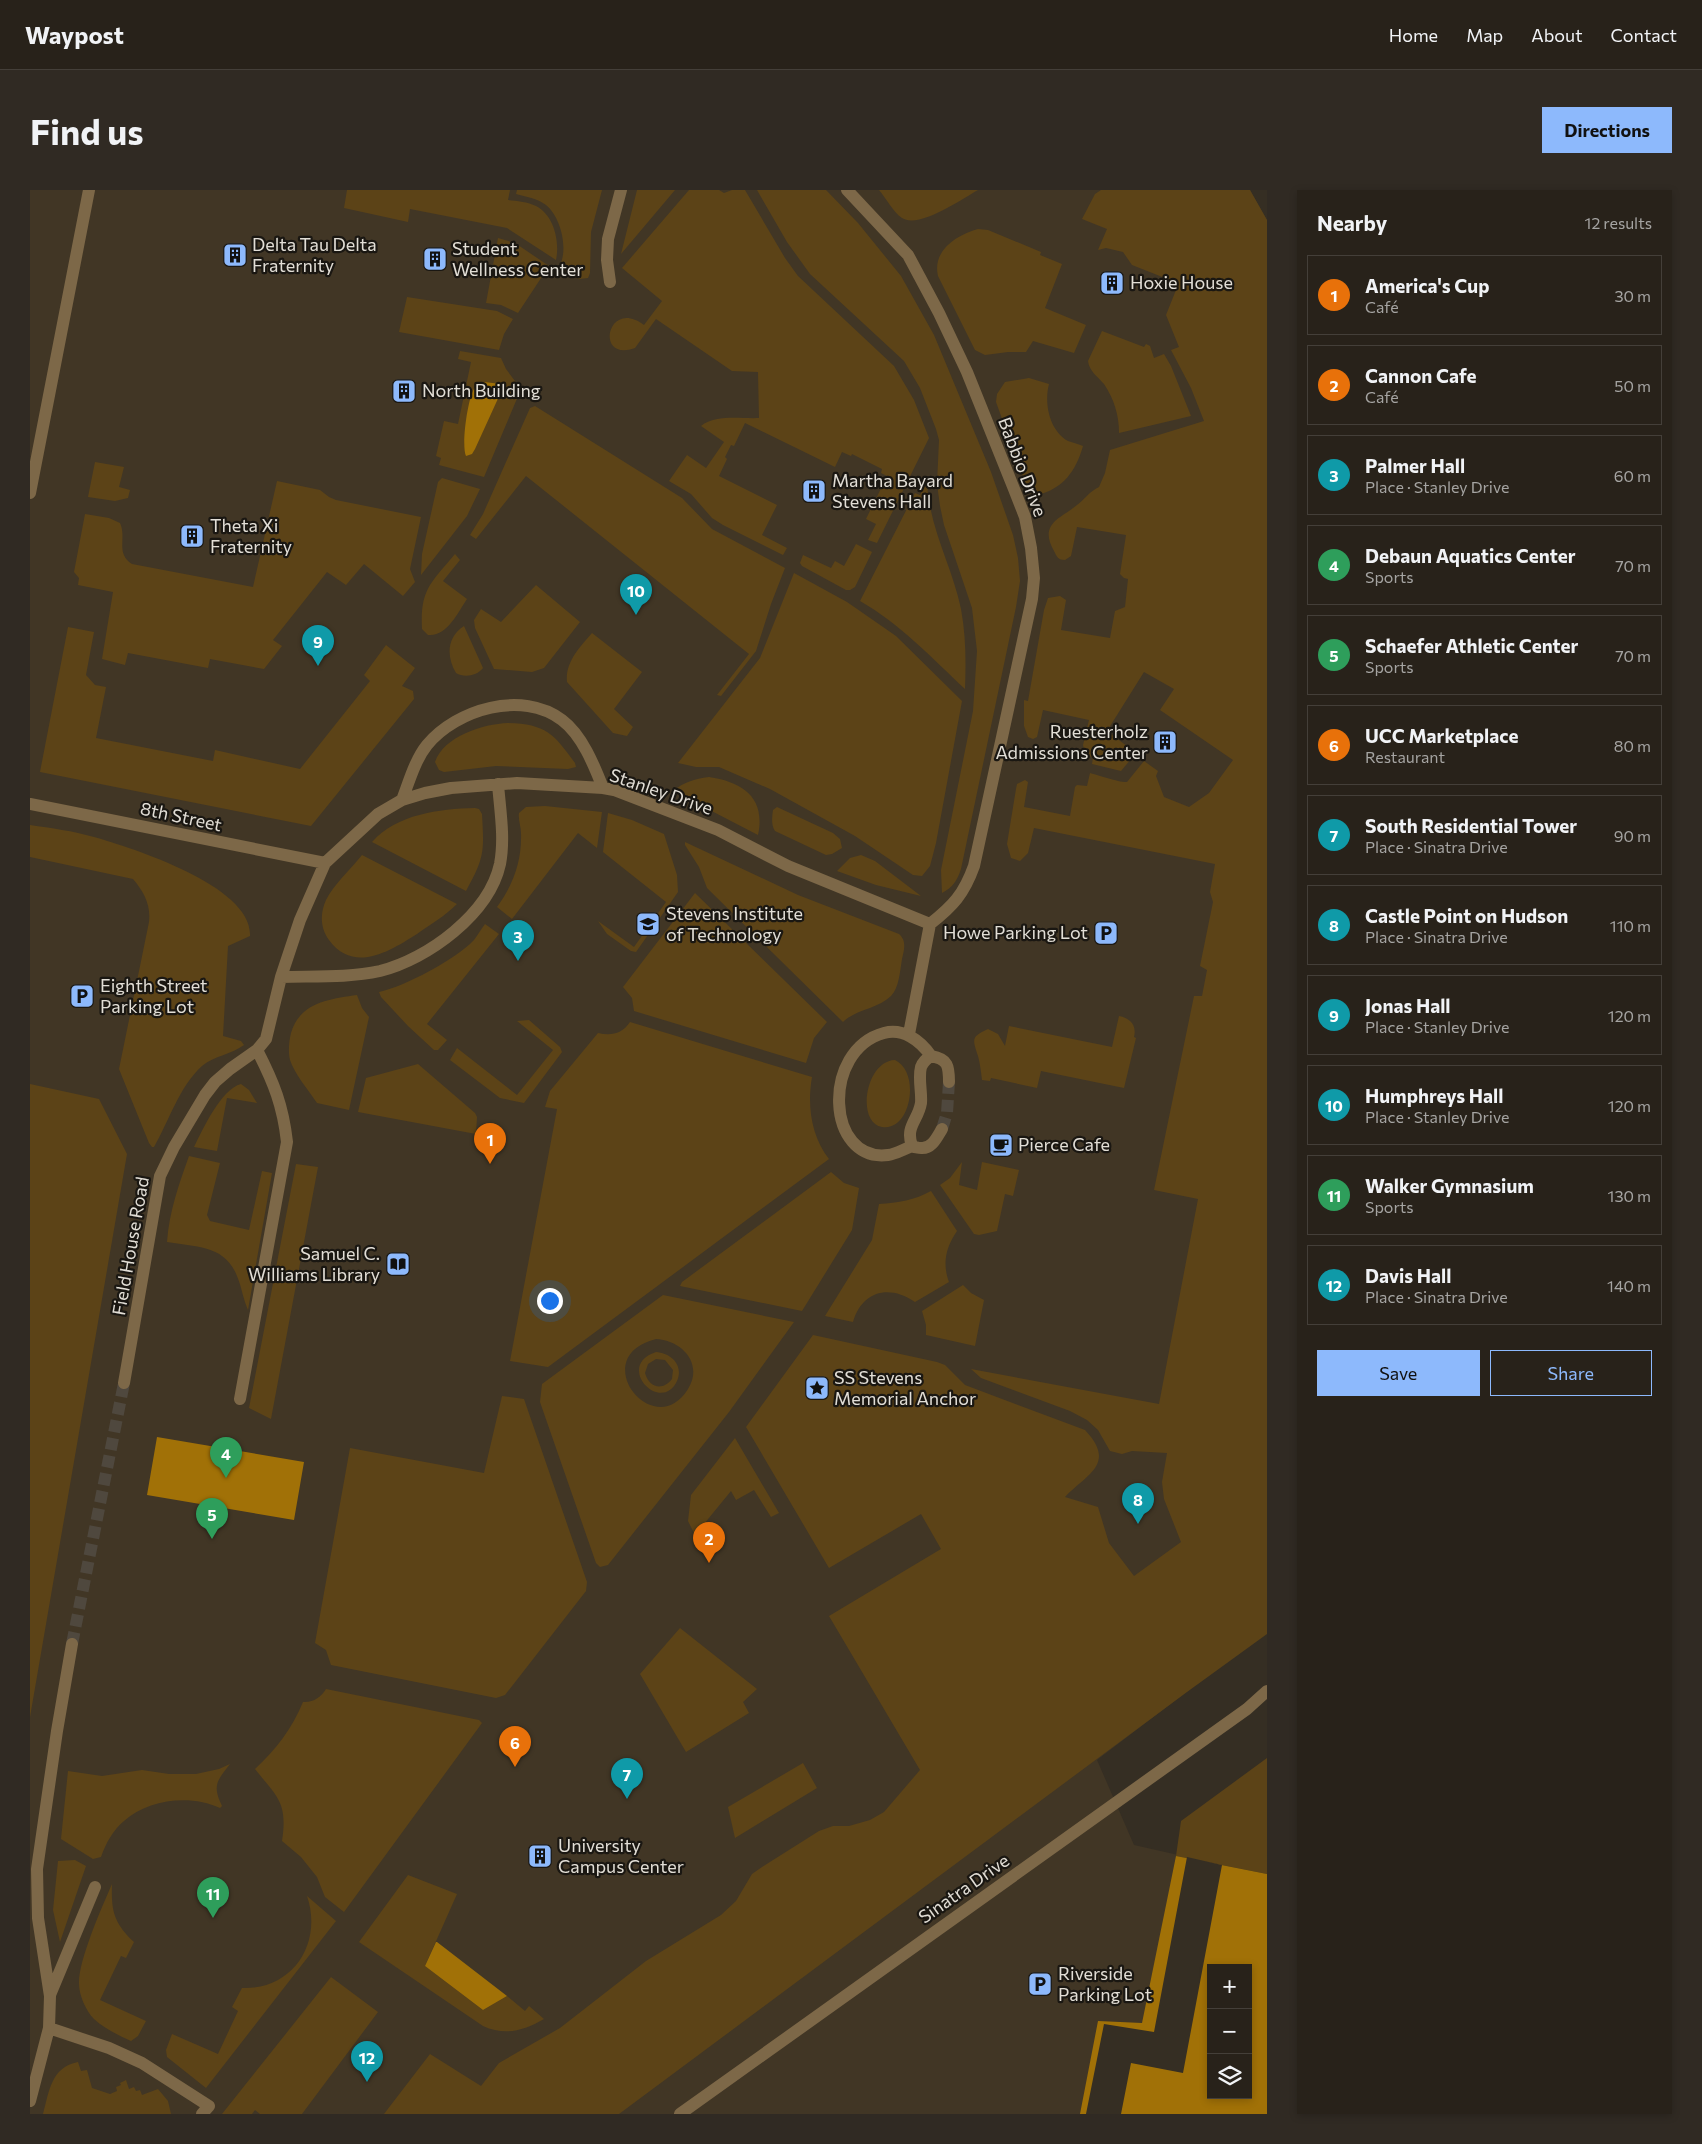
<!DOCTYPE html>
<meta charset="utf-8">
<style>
:root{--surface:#28221a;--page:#302a23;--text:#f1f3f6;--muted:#a5a4a2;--line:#443f39;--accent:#8db9fc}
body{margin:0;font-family:Commissioner,sans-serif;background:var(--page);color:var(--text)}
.controls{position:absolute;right:15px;bottom:15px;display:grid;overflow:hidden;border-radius:0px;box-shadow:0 2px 8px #0003}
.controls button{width:45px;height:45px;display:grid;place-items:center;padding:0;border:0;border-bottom:1px solid var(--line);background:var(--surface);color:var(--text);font:25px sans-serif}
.you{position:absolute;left:519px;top:1110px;width:18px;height:18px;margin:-12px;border:4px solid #fff;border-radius:50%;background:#1a73e8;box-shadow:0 0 0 8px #1a73e833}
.badge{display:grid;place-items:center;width:32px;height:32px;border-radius:50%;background:var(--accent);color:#fff;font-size:16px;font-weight:700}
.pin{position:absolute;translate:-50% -41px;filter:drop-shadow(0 1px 2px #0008)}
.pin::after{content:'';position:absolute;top:26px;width:18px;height:15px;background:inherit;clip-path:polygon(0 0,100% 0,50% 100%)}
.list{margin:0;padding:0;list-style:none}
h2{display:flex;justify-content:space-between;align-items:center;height:65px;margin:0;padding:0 20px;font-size:21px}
h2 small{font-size:16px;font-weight:400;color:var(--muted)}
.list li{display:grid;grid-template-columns:32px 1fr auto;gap:15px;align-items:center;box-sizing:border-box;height:80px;margin:0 10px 10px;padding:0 10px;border:1px solid var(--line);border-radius:0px}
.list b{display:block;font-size:19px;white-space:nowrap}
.list p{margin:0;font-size:16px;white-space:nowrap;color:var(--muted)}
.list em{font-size:16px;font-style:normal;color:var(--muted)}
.actions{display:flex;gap:10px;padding:15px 20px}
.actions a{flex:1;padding:11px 0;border:1px solid var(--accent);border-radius:0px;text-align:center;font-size:18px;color:var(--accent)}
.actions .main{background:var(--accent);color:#111}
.icon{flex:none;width:28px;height:28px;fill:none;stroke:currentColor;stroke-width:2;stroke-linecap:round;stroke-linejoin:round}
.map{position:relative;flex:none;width:1237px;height:1924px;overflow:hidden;border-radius:0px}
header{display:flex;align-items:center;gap:30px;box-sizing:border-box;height:70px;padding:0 25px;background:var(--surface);border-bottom:1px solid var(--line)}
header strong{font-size:24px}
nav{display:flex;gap:28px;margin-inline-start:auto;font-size:18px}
.intro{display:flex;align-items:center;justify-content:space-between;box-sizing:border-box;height:120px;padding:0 30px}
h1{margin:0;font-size:35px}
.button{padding:12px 22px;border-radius:0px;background:var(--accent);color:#111;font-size:18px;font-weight:700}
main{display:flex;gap:30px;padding:0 30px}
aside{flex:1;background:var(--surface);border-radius:0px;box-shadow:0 2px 8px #0003}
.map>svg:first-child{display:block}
</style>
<header>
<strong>Waypost</strong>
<nav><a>Home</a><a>Map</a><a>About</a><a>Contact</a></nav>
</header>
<div class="intro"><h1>Find us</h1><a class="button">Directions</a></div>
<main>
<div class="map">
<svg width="1237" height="1924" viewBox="0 0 1237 1924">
<rect width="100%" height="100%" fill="#352e23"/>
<path fill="#413625" d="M0 0H1220L1237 30 1193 1474 1067 1570 1104 1655 1157 1667 1124 1842 1056 1924H0Z"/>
<path fill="#5c4317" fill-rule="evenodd" d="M317 0H480L478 10C487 11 498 12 506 16 524 25 530 52 526 70L477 38 380 19 378 32 314 18Z
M487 0H572L561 42 560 83 558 88 549 89 529 77C539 60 531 27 516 15 507 8 496 7 486 4Z
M607 0H645L591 64Z
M659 0H689L694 3 702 0H715L755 68 768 86 864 176 884 210 899 248 847 353 838 350 846 334 836 329 857 286 851 283 852 279 822 264 821 266 812 262 805 277 715 233 704 256 701 255 695 267 697 269 689 286 747 315 732 345 757 358 753 365 693 335 682 328 661 304 639 291 657 265 676 278 694 252 671 236C686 224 711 229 729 228L728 182 702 181 626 129 605 158C564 173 577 107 614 135L632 111 592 78Z
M727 0H796L828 33 871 86 904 145 961 282 983 345 988 368 990 391 986 417 931 679C927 691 923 697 912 703L911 680 943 521 947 461 942 418 914 335 910 316 907 294 909 250 906 239 890 198 874 171 780 84 757 52Z
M849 0H948C932 9 889 39 872 28 863 22 856 8 849 0Z
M1071 0H1220L1237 30V1444L1157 1502 589 1924H354L400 1864 451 1896 469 1873 530 1838 616 1771 691 1725 706 1711 722 1684 732 1677 789 1641 803 1636H819L840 1630 854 1622 890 1580 799 1426 911 1359 891 1324 799 1378 716 1237 783 1145 907 1172 915 1175 935 1195 1055 1240C1087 1274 1057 1284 1035 1307L1068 1317 1079 1353 1104 1386 1151 1352 1134 1309 1132 1292 1137 1263 1102 1261 1092 1264 1080 1261 1068 1240 1057 1230 1040 1221 951 1188 941 1179 1129 1214 1168 1009 1124 1000 1164 806H1172L1177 780 1170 776 1183 712 1180 702 1185 674 1004 638 998 663 990 671 981 668 977 654 986 599 987 594 995 590 998 592 994 617 1040 626 1045 597 1047 595 1057 596 1060 583C1068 585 1091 593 1097 592L1114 571 1128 581 1126 586 1134 607 1159 617 1179 603 1203 570 1130 520 1144 499 1114 482 1077 541 1106 563 1091 581 1062 574 1063 568 1055 563 1053 555 1059 530 1013 520 1007 547 1003 549 998 547 994 536V510L998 511 1014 420 1018 408 1030 406 1036 410 1031 440 1080 448 1085 421 1095 417 1098 389 1094 388 1090 384 1096 345 1047 337 1041 366 1035 370C1028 370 1027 367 1024 361 1008 333 1032 328 1047 315 1055 309 1060 301 1069 297L1075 283 1080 260 1174 231 1161 198 1141 160 1149 157 1136 125 1146 100 1138 96 1140 90 1102 75 1093 62 1076 58 1068 60 1077 39 1052 29 1065 4Z
M948 39 958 40 1011 62 1010 65 1032 74 1015 118 1056 135 1044 163 1003 151 996 162H978L955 165 945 160 908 86C902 60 927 45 948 39Z
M468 48 485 53 519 76 488 123 471 115 456 113Z
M377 107 467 121 483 129 474 144 469 160 369 142Z
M1072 141 1114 157 1116 154 1120 156 1124 168 1134 164 1141 176 1161 226 1089 243C1089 225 1084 209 1074 194 1068 187 1059 181 1058 171Z
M430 161 471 168 476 179 491 199 454 287 409 275 411 268 406 266 414 231 428 234 441 172 428 169Z
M999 188 1019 194C1014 213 1019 240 1038 251 1043 253 1049 254 1053 256 1046 281 1033 299 1007 305L1000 300 995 292 966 212 967 204 975 192Z
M505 216 652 308 682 339 755 378 741 414 726 461 691 506 687 505 719 464 496 286 446 349 440 345 453 324 500 218Z
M65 272 94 277 89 297 100 300 98 308 85 311 58 307Z
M412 288 450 299 437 326 391 385 392 364 408 292Z
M897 290C898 336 922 375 931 419 936 446 936 472 935 499 902 468 870 434 830 411L885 303 890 305Z
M247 291 290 300 299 307 306 310 391 327 380 379 385 392 373 406 334 374 316 395 297 382 243 450 252 456 234 479 180 469 178 478 98 463 95 475 72 469 83 402 48 395 49 388 44 382 55 324 79 328 90 333C97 348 85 363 102 374L223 397Z
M826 354 842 362 825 397 820 400H816L772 376 770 373 773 365 801 378 805 371 814 376Z
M425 364 430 370 413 391 437 409C428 422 417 447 398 445L392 439C390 399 401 393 425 364Z
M764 383 817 412 866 446 932 511 906 653 900 676 892 686 883 685 825 646 740 599 689 577H666L648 573 730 468Z
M506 395 550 432 514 478 502 482 464 479 445 438 444 430 451 419 471 432Z
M434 436 453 478C447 486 434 488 426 483 416 466 417 447 434 436Z
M38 437 64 442 56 485 65 495 76 497 66 548 183 571 185 560 270 579 340 491 334 485 356 455 385 478 372 496 383 501 384 509 281 636 10 582Z
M562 443 612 482 584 519 603 537 597 546 583 543 537 492C535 472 550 457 562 443Z
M478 533C516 534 524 544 545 573L546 577 538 579 466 576 414 582 409 580 405 572C414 546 453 534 478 533Z
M679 587C713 592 736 608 728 645L643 601C654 592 664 589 679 587Z
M515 616 572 622 567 658 548 643 482 729 467 717C483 695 492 671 491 643 491 636 488 630 489 623L496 617Z
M747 617 803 643 810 649 812 658 802 664 796 665 745 641C741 635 742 627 743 620Z
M445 618 449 619 452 624C454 661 455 667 436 701L342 652C367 624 409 619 445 618Z
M578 623 602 630 634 644 647 685 648 702 606 762 601 761 577 744 568 731 604 757 636 712 573 662Z
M0 635C21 638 43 641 64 647 102 658 223 696 220 746L198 756 193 846 211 851 214 855C202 864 184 866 172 876 149 897 139 931 124 957H122L119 953 89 879 119 732C121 715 114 702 103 689L0 667Z
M655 652 768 705 869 744C877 751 874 760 872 769 870 781 869 798 861 806 848 819 826 819 813 832L677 698 669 677 655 655Z
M332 665 427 714C415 726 401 734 387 744 360 761 324 784 299 750 290 738 290 723 296 710 304 694 321 679 332 665Z
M831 665 845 671 891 706 846 695 807 681 820 668Z
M665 703 797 832 784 848 776 873 604 821 602 808 593 797Z
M455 734 469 744 397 834 417 850 408 860H404L378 836 351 807 349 802C374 797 426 769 444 750 448 745 451 739 455 734Z
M327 805 332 818 339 827 319 920 287 913C279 901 264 883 260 870 258 862 259 851 261 843 270 812 300 809 327 805Z
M1089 826C1100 828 1107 835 1104 847L1106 848 1094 898 1011 881 1007 898 961 888 960 891 952 890C951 882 950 873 948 866 943 850 940 847 958 839L968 844 975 856 979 836 1082 857Z
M499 830 530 857 532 862 494 913 470 908 420 870 427 858 487 905 523 860 487 831Z
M600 832 782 887C777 915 781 946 799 969L518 1177 480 1171 527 919 515 917 520 901 568 843C581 846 592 844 600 832Z
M865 870C891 882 881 942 852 937 826 933 835 871 865 870Z
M388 874 445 923 447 927 446 944 328 922 336 888Z
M0 894 69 909 97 964 0 1527Z
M211 894 219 900 227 913 197 908 187 961 164 957C173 939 191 899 211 894Z
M159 966 190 973 177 1025 180 1031 219 1040 232 981 242 983 218 1120C213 1109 212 1098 207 1086 195 1055 166 1057 137 1052 139 1022 149 994 159 966Z
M932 972 929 995 947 1000 952 972 989 980 983 1006 975 1004 967 1041 949 1045 944 1044 910 995 920 988Z
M266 974 288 977 241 1229 219 1218Z
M801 982 814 993 829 998 822 1040 772 1121 650 1096 652 1092Z
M901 1001 927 1041C916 1057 912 1073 919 1092L885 1112C859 1094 832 1101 823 1132L795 1126 842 1050 849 1014C868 1013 885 1010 901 1001Z
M933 1095 941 1103 954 1110 945 1156 896 1145V1135L892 1121Z
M633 1105 764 1132 699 1222 578 1375 570 1377 566 1373 510 1212 512 1194ZM626 1149C651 1150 674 1173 658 1199 624 1254 555 1167 626 1149Z
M626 1162C641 1163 654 1175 647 1191 631 1225 584 1176 626 1162ZM626 1169 635 1170 643 1180 642 1189C633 1201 619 1198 615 1183L618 1174Z
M472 1206 494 1209 557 1392 556 1401 475 1505 466 1508 301 1475 296 1460 285 1453 320 1258 454 1283Z
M705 1248 749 1323 741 1327 724 1300 706 1310 701 1301 665 1345 658 1331 661 1305Z
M650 1438 727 1499 713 1512 719 1523 656 1562 610 1484Z
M296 1499 449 1530 452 1533 314 1722 295 1707 287 1687 271 1667 252 1651C258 1612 247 1607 225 1579 246 1559 262 1539 273 1512 283 1513 291 1507 296 1499Z
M1237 1568V1684L1146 1666 1151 1631Z
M773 1573 787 1598 705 1648 698 1617Z
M200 1574C187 1591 182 1595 192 1616L190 1618C161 1604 118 1609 94 1631 83 1640 76 1653 71 1667L63 1669 31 1649 38 1581 72 1586 112 1580 139 1584H166L189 1579Z
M45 1670 56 1676 30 1752 23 1720 28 1671Z
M378 1685 427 1704 395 1776 453 1820 477 1806 495 1821 499 1816 514 1829C493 1841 475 1846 453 1836L329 1752Z
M82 1694C81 1721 84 1733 104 1752L96 1768 91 1766 70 1810 116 1831 108 1846 101 1851C88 1845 75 1839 64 1829 56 1821 49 1805 49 1794 48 1771 72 1717 82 1694Z
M277 1706 306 1731 176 1898 137 1867 136 1860 142 1844 188 1864 208 1821 202 1817 212 1798C263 1800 293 1753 277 1706Z
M301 1787 348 1822 272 1924H230L225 1920 222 1924H192Z
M48 1872 51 1881 57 1880 62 1898 80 1904 87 1901 86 1897 91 1895 90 1893 96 1890 99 1899 104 1897 106 1901 110 1900 112 1905 128 1899 138 1911 141 1924H13C19 1902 21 1877 48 1872Z"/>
<path fill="#a17107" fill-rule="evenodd" d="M454 192 471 194V202L445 259 442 264 436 266C431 255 438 208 444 199 447 195 451 194 454 192Z
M127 1247 274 1272 264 1330 117 1305Z
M1146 1666 1237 1684V1924H1050L1068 1831 1112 1833ZM1181 1778H1218V1905H1181Z
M406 1752H407L477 1806 453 1820 395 1776Z"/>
<path fill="#352e23" d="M1157 1667 1192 1675 1153 1883 1101 1873 1091 1924H1056L1074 1834 1124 1842Z"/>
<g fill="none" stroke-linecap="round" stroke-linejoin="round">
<path stroke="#4f483e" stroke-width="12" stroke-dasharray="12 6" stroke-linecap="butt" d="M912 939 917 923 919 892
M42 1454 94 1193"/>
<path stroke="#7d6848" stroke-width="12" d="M817 0 878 65 909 123 937 182 984 299 995 327 1001 358 1004 388 1002 409 944 676C934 704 923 716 900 734
M580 92 577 70 578 49 591 0
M0 303 59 0
M372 610C379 592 385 570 397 555 427 519 492 500 532 530 552 545 564 575 573 598
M0 614 295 673
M251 787C284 786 318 788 350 781 398 769 459 724 470 674 475 648 470 620 468 594
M879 844 900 734
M901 866C918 869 919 876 919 892
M882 956C875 936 888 931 891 913 892 902 888 888 891 877 893 872 896 869 901 866 890 850 873 838 854 843 791 860 796 973 858 965 866 964 872 960 880 957 884 956 887 958 891 958 902 959 907 947 912 939
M94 1193 130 986 144 957 175 905 185 892 200 879 227 860 236 849 251 787 270 730 295 673 348 624 372 610 395 603 421 598 487 593 573 598 584 600 688 640 758 676 900 734
M210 1209 257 952C253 916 244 893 227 860
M20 1805 65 1697
M19 1838 79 1858 112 1873 179 1916 172 1924
M0 1911 19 1838 20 1806 8 1728 7 1679 27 1541 42 1454
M650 1924 1217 1519 1237 1501"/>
</g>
<defs>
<g id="building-square" transform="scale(1.25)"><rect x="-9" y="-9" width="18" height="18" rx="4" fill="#8db9fc" stroke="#1a1712"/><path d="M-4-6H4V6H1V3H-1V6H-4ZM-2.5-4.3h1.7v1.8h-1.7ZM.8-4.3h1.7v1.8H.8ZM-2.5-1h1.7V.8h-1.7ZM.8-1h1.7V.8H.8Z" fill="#111"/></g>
<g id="university-square" transform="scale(1.25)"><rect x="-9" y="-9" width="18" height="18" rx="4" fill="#8db9fc" stroke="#1a1712"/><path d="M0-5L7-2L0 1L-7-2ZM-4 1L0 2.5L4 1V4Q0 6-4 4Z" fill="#111"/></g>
<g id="parking-square" transform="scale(1.25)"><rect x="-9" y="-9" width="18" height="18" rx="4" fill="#8db9fc" stroke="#1a1712"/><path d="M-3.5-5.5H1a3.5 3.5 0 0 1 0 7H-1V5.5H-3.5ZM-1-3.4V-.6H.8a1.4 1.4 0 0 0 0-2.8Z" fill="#111"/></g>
<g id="cafe-square" transform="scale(1.25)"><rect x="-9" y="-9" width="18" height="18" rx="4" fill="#8db9fc" stroke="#1a1712"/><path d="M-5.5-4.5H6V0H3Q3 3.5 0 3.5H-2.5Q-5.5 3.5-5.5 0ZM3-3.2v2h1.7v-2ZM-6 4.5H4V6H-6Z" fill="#111"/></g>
<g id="library-square" transform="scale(1.25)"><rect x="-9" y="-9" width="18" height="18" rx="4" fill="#8db9fc" stroke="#1a1712"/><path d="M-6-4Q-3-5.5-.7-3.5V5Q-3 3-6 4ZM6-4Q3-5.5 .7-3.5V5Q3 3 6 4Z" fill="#111"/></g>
<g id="sight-square" transform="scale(1.25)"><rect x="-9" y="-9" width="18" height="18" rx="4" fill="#8db9fc" stroke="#1a1712"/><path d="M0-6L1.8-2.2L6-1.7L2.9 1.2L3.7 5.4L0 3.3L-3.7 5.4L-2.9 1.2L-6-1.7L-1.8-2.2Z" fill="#111"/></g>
</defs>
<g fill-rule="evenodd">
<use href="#building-square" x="205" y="65"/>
<use href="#building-square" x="405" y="69"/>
<use href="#building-square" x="1082" y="93"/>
<use href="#building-square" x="374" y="201"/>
<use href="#building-square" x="784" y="301"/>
<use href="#building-square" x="162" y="346"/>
<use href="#building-square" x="1135" y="552"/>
<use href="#university-square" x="618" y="734"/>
<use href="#parking-square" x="1076" y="743"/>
<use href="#parking-square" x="52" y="806"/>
<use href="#cafe-square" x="971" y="955"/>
<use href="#library-square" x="368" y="1074"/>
<use href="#sight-square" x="787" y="1198"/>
<use href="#building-square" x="510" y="1666"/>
<use href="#parking-square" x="1010" y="1794"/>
</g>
<g text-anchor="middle" stroke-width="4.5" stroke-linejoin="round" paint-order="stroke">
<g font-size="18" fill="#e2ded6" stroke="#1a1712" text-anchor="start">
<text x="222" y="61">Delta Tau Delta<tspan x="222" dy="21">Fraternity</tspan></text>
<text x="422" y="65">Student<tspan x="422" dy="21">Wellness Center</tspan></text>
<text x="1100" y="99">Hoxie House</text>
<text x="392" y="207">North Building</text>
<text x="802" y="297">Martha Bayard<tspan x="802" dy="21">Stevens Hall</tspan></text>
<text x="180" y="342">Theta Xi<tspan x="180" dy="21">Fraternity</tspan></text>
<text x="1118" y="548" text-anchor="end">Ruesterholz<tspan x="1118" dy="21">Admissions Center</tspan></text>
<text x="636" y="730">Stevens Institute<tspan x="636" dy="21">of Technology</tspan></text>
<text x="1058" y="749" text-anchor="end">Howe Parking Lot</text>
<text x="70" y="802">Eighth Street<tspan x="70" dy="21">Parking Lot</tspan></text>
<text x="988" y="961">Pierce Cafe</text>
<text x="350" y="1070" text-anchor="end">Samuel C.<tspan x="350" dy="21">Williams Library</tspan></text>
<text x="804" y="1194">SS Stevens<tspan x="804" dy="21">Memorial Anchor</tspan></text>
<text x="528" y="1662">University<tspan x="528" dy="21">Campus Center</tspan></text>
<text x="1028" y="1790">Riverside<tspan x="1028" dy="21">Parking Lot</tspan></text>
</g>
<g font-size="18" fill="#e2ded6" stroke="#1a1712">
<text transform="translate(992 277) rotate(69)" y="6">Babbio Drive</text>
<text transform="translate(631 602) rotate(19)" y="6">Stanley Drive</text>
<text transform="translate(151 627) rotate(12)" y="6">8th Street</text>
<text transform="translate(101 1056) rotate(-80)" y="6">Field House Road</text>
<text transform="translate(934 1699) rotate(-35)" y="6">Sinatra Drive</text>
</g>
</g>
</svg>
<div class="controls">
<button>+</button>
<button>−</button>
<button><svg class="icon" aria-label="layers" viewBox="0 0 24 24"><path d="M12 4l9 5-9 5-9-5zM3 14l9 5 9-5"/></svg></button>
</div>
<div class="you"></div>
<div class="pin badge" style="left:460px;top:974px;background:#e8710a">1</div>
<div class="pin badge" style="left:679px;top:1373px;background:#e8710a">2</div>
<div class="pin badge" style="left:488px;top:771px;background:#0f9aa8">3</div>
<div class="pin badge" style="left:196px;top:1288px;background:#2e9e5b">4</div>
<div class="pin badge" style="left:182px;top:1349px;background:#2e9e5b">5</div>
<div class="pin badge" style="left:485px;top:1577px;background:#e8710a">6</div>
<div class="pin badge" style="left:597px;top:1609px;background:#0f9aa8">7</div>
<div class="pin badge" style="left:1108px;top:1334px;background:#0f9aa8">8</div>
<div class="pin badge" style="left:288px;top:476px;background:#0f9aa8">9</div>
<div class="pin badge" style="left:606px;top:425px;background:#0f9aa8">10</div>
<div class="pin badge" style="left:183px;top:1728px;background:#2e9e5b">11</div>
<div class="pin badge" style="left:337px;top:1892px;background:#0f9aa8">12</div>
</div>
<aside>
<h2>Nearby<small>12 results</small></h2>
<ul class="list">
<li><span class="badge" style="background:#e8710a">1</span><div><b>America's Cup</b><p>Café</p></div><em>30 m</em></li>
<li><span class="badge" style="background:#e8710a">2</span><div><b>Cannon Cafe</b><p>Café</p></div><em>50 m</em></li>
<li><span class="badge" style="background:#0f9aa8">3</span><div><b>Palmer Hall</b><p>Place · Stanley Drive</p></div><em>60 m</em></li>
<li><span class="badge" style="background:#2e9e5b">4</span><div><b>Debaun Aquatics Center</b><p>Sports</p></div><em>70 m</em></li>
<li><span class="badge" style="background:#2e9e5b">5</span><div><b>Schaefer Athletic Center</b><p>Sports</p></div><em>70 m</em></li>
<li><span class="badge" style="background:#e8710a">6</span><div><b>UCC Marketplace</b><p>Restaurant</p></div><em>80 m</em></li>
<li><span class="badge" style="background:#0f9aa8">7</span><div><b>South Residential Tower</b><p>Place · Sinatra Drive</p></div><em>90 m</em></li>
<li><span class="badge" style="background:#0f9aa8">8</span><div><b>Castle Point on Hudson</b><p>Place · Sinatra Drive</p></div><em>110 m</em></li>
<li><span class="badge" style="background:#0f9aa8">9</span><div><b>Jonas Hall</b><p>Place · Stanley Drive</p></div><em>120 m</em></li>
<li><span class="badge" style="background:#0f9aa8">10</span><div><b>Humphreys Hall</b><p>Place · Stanley Drive</p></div><em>120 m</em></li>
<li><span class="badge" style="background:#2e9e5b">11</span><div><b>Walker Gymnasium</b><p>Sports</p></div><em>130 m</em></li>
<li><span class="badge" style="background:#0f9aa8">12</span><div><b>Davis Hall</b><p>Place · Sinatra Drive</p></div><em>140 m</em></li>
</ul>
<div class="actions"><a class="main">Save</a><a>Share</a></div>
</aside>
</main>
